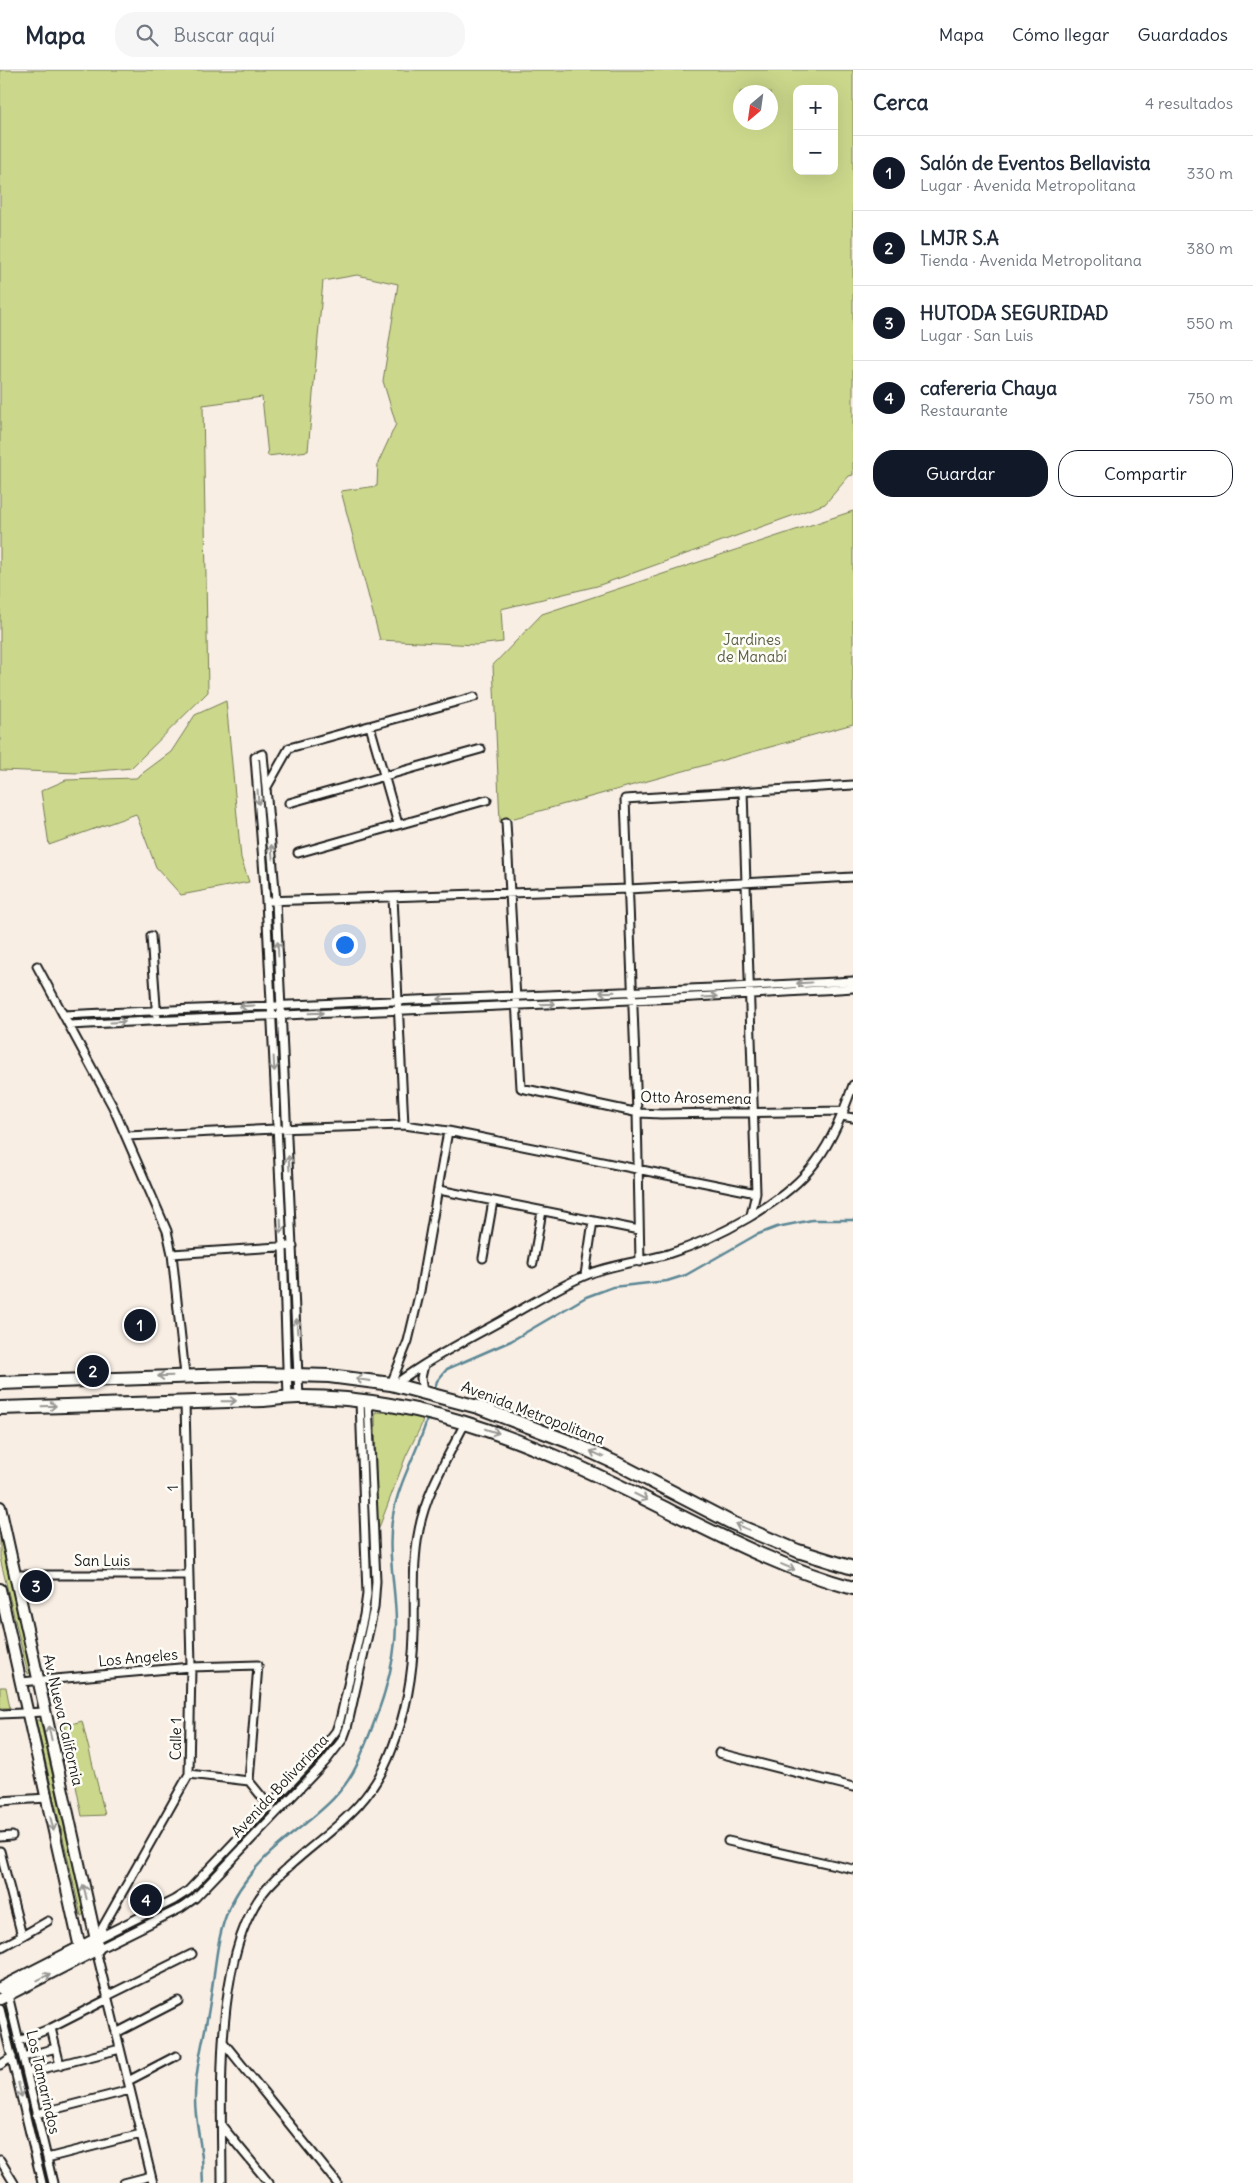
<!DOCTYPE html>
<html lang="es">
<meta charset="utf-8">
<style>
:root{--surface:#fff;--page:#f6f6f7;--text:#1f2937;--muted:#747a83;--line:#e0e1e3;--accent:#111827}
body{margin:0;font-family:Delius,sans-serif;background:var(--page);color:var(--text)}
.controls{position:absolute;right:15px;top:15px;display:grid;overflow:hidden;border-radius:10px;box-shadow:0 5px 20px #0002}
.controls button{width:45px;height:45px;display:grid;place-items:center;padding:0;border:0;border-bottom:1px solid var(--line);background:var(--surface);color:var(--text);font:25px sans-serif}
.compass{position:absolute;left:733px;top:15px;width:45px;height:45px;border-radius:50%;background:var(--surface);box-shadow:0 5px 20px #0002;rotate:209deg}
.you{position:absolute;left:344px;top:874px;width:18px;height:18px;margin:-12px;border:4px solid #fff;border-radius:50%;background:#1a73e8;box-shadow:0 0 0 8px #1a73e833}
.badge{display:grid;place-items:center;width:32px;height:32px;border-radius:50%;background:var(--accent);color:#fff;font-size:16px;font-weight:700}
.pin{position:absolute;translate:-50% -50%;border:2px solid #fff;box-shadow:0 1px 5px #0006}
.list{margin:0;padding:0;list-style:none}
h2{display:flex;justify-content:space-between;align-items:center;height:65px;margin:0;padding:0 20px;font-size:21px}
h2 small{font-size:16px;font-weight:400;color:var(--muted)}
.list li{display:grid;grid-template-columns:32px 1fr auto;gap:15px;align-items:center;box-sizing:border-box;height:75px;padding:0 20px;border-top:1px solid var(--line)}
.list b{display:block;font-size:19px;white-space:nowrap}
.list p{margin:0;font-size:16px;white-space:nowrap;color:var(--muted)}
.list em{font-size:16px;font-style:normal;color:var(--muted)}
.actions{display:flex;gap:10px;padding:15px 20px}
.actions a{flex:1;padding:11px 0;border:1px solid var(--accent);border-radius:20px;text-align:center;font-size:18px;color:var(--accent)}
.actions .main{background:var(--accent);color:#fff}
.icon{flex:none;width:28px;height:28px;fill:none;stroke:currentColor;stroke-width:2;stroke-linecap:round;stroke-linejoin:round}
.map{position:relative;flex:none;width:853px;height:2113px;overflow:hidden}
header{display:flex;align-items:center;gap:30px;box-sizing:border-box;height:70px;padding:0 25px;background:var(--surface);border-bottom:1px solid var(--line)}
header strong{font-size:24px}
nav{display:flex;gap:28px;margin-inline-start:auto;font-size:18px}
.search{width:350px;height:45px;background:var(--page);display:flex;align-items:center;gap:12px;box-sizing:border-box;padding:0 18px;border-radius:20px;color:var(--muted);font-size:19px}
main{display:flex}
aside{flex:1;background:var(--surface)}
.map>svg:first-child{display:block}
</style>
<header>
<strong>Mapa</strong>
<div class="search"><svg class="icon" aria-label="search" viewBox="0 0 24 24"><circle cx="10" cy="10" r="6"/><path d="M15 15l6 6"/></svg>Buscar aquí</div>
<nav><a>Mapa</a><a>Cómo llegar</a><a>Guardados</a></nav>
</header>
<main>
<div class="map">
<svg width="853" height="2113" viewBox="0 0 853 2113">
<rect width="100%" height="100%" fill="#f8eee4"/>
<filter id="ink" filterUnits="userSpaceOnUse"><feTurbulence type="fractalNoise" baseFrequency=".02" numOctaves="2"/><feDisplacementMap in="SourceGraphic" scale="10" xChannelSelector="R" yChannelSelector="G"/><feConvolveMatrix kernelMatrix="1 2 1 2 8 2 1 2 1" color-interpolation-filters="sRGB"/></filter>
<g filter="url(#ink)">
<path fill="#cbd88b" stroke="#747a54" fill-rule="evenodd" d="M0 0H853V405L849 406 825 434 597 516 501 539 503 572 476 575 380 570 341 421 377 416 378 393 396 354 383 311 398 214 357 205 323 211 308 381 268 386 262 327 203 335 208 622 131 698 78 703 0 700ZM797 19H834V101H797ZM740 22H770V52H740Z
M853 441V654L500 752 493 595 542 544Z
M226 631 241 788 249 812 181 825 156 797 136 744 49 775 41 721 66 710 136 708 171 682 195 645Z
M375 1342 403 1343 423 1348 421 1356 406 1386 377 1463Z
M0 1467 31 1602 28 1604 0 1488Z
M0 1617H6L10 1638H0Z
M36 1650H40L84 1844 81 1846Z
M82 1651 105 1745 82 1746 64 1656Z
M4 1934H6L48 2113H46Z"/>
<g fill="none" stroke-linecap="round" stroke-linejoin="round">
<path stroke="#5b8795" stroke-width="2.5" d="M434 1321 437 1311 447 1299 511 1271 586 1227 613 1217 667 1211 686 1205 756 1165 777 1157 812 1150H853
M203 2113C202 2105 203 2096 202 2088 200 2068 195 2049 195 2029 195 1999 204 1969 209 1938 220 1873 214 1841 264 1789 296 1756 341 1735 359 1690 377 1647 396 1601 396 1553 396 1517 386 1481 393 1445 399 1410 419 1380 428 1346"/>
<g stroke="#1c1c1c" stroke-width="11">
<path id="street" d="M370 656 398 754
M267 717 289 678 474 627
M743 721 756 1123 751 1145
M289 733 481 679
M506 752 521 1018 639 1043 661 1044 844 1041
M298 783 487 730
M393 827 404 1055
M266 831 628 819 853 807
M151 866 157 950
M37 896 113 1037 167 1161 172 1184 185 1305
M64 945C327 932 590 925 853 911
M70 955C331 941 592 935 853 918
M842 1046 853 1048
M127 1066 276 1059 404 1055 448 1061 756 1123
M439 1120 639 1160
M172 1184 293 1176
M483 1188 493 1131
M640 1192 637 1042 625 729 853 715
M533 1193 542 1141
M585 1205 593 1151
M391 1314 408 1271 420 1221 448 1061
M394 1315C427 1290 465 1271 501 1251 528 1236 556 1218 584 1206 611 1194 641 1192 668 1184 716 1169 785 1133 815 1093 833 1069 843 1043 853 1015
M423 1322 421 1308 424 1295
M288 1327 283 1177 266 831 255 687 263 684 276 831 299 1327
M15 1505H189
M21 1612 191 1597 258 1595 249 1711 271 1738
M0 1644 45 1642
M719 1683 853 1717
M189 1704 249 1711
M0 1731 47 1728
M0 1767 12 1766
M728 1771 853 1799
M0 1781 22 1866 0 1878
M22 1866 48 1851
M96 1869 174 1830 188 1821 319 1683 336 1661 340 1650 364 1545 367 1524 360 1331
M96 1869 189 1704 191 1597 185 1332
M98 1879 181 1838 195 1828 326 1691 343 1669 347 1658 374 1538 376 1511 368 1331
M96 1880 153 2113
M4 1924 8 1925 53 2113
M107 1926 192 1884
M0 1939 42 2113
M51 1958 60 1995
M116 1963 178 1931
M19 1971 51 1958 108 1929
M224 1973 337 2113
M23 1987 56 1978
M0 1995 12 1987
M27 2003 120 1979
M128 2011 176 1986
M36 2044 130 2020
M222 2056 269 2113
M47 2088 141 2064
M0 2090 14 2113
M124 2113 151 2106
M222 2113C222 2033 212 1878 268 1817 314 1766 366 1750 392 1679 406 1643 413 1602 414 1564 415 1530 412 1494 419 1460 426 1422 448 1387 465 1353"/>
</g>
<g stroke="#1c1c1c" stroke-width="14">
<path id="secondary" d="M0 1437 98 1879 0 1929
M0 1519 82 1887
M0 1918 96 1869"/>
</g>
<g stroke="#1c1c1c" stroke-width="16">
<path id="highway" d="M0 1313 260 1304 329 1306 391 1314 478 1337 570 1372 618 1394 732 1453 798 1481 853 1498
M0 1338 264 1330C275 1329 287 1327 298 1327 432 1326 545 1379 662 1437 724 1468 786 1500 853 1518"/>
</g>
<use href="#street" stroke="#fdfcf7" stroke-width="7"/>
<use href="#secondary" stroke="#fdfcf7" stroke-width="10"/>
<use href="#highway" stroke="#fdfcf7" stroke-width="12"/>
</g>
<defs><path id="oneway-shaft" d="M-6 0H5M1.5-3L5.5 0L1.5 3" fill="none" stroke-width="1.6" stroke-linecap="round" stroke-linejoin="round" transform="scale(1.25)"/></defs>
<g stroke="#989794">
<use href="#oneway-shaft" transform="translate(258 727) rotate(86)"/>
<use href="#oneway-shaft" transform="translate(272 782) rotate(-95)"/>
<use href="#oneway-shaft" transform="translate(278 879) rotate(-93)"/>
<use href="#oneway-shaft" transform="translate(804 913) rotate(177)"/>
<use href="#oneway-shaft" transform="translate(607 922) rotate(178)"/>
<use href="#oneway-shaft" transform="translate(710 927) rotate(-3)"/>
<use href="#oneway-shaft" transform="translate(445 929) rotate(178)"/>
<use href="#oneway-shaft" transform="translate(548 934) rotate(-2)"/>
<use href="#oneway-shaft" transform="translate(247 936) rotate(177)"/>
<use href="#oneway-shaft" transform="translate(316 943) rotate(-2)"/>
<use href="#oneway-shaft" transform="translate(118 952) rotate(-3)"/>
<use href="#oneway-shaft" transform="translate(274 994) rotate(87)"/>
<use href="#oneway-shaft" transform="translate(289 1093) rotate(-93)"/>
<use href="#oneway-shaft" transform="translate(281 1156) rotate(87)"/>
<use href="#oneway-shaft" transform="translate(297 1256) rotate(-93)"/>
<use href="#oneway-shaft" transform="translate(165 1306) rotate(178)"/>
<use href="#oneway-shaft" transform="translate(363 1310) rotate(-172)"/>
<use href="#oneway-shaft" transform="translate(229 1331) rotate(-1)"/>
<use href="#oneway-shaft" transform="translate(49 1336) rotate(-2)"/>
<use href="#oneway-shaft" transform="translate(492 1361) rotate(18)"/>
<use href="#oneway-shaft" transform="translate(597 1384) rotate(-156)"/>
<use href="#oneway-shaft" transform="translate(641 1427) rotate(26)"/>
<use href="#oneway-shaft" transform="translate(742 1457) rotate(-157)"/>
<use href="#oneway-shaft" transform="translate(788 1497) rotate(23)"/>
<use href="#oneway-shaft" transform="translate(50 1663) rotate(-103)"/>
<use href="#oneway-shaft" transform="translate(52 1754) rotate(77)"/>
<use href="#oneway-shaft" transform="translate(85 1822) rotate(-103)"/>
<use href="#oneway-shaft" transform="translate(44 1907) rotate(-27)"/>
<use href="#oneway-shaft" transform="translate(20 2020) rotate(76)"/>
</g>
</g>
<g text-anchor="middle" stroke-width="5" stroke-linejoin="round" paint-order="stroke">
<g font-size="15" fill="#595e43" stroke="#fdfcf7">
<text x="752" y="575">Jardines<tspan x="752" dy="17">de Manabí</tspan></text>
</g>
<g font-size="15" fill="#1c1c1c" stroke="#fdfcf7">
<text transform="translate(696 1028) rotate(1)" y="5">Otto Arosemena</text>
<text transform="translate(533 1343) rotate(21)" y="5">Avenida Metropolitana</text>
<text transform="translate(173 1418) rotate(-91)" y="5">1</text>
<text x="102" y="1496">San Luis</text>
<text transform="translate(138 1588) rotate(-5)" y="5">Los Angeles</text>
<text transform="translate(63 1650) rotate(77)" y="5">Av. Nueva California</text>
<text transform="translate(176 1669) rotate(-89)" y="5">Calle 1</text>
<text transform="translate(280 1716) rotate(-47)" y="5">Avenida Bolivariana</text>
<text transform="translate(43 2012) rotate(77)" y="5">Los Tamarindos</text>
</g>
</g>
</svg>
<div class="controls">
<button>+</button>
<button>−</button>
</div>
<svg class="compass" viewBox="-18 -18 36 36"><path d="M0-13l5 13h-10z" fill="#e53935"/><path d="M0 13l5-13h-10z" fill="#747a83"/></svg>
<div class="you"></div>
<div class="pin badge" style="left:140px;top:1255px">1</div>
<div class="pin badge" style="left:93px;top:1301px">2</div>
<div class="pin badge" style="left:36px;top:1516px">3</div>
<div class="pin badge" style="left:146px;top:1830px">4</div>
</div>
<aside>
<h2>Cerca<small>4 resultados</small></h2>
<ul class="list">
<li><span class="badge">1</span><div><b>Salón de Eventos Bellavista</b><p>Lugar · Avenida Metropolitana</p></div><em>330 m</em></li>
<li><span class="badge">2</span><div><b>LMJR S.A</b><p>Tienda · Avenida Metropolitana</p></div><em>380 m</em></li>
<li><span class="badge">3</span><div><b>HUTODA SEGURIDAD</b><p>Lugar · San Luis</p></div><em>550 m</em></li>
<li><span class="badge">4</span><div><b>cafereria Chaya</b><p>Restaurante</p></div><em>750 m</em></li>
</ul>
<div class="actions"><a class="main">Guardar</a><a>Compartir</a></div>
</aside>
</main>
